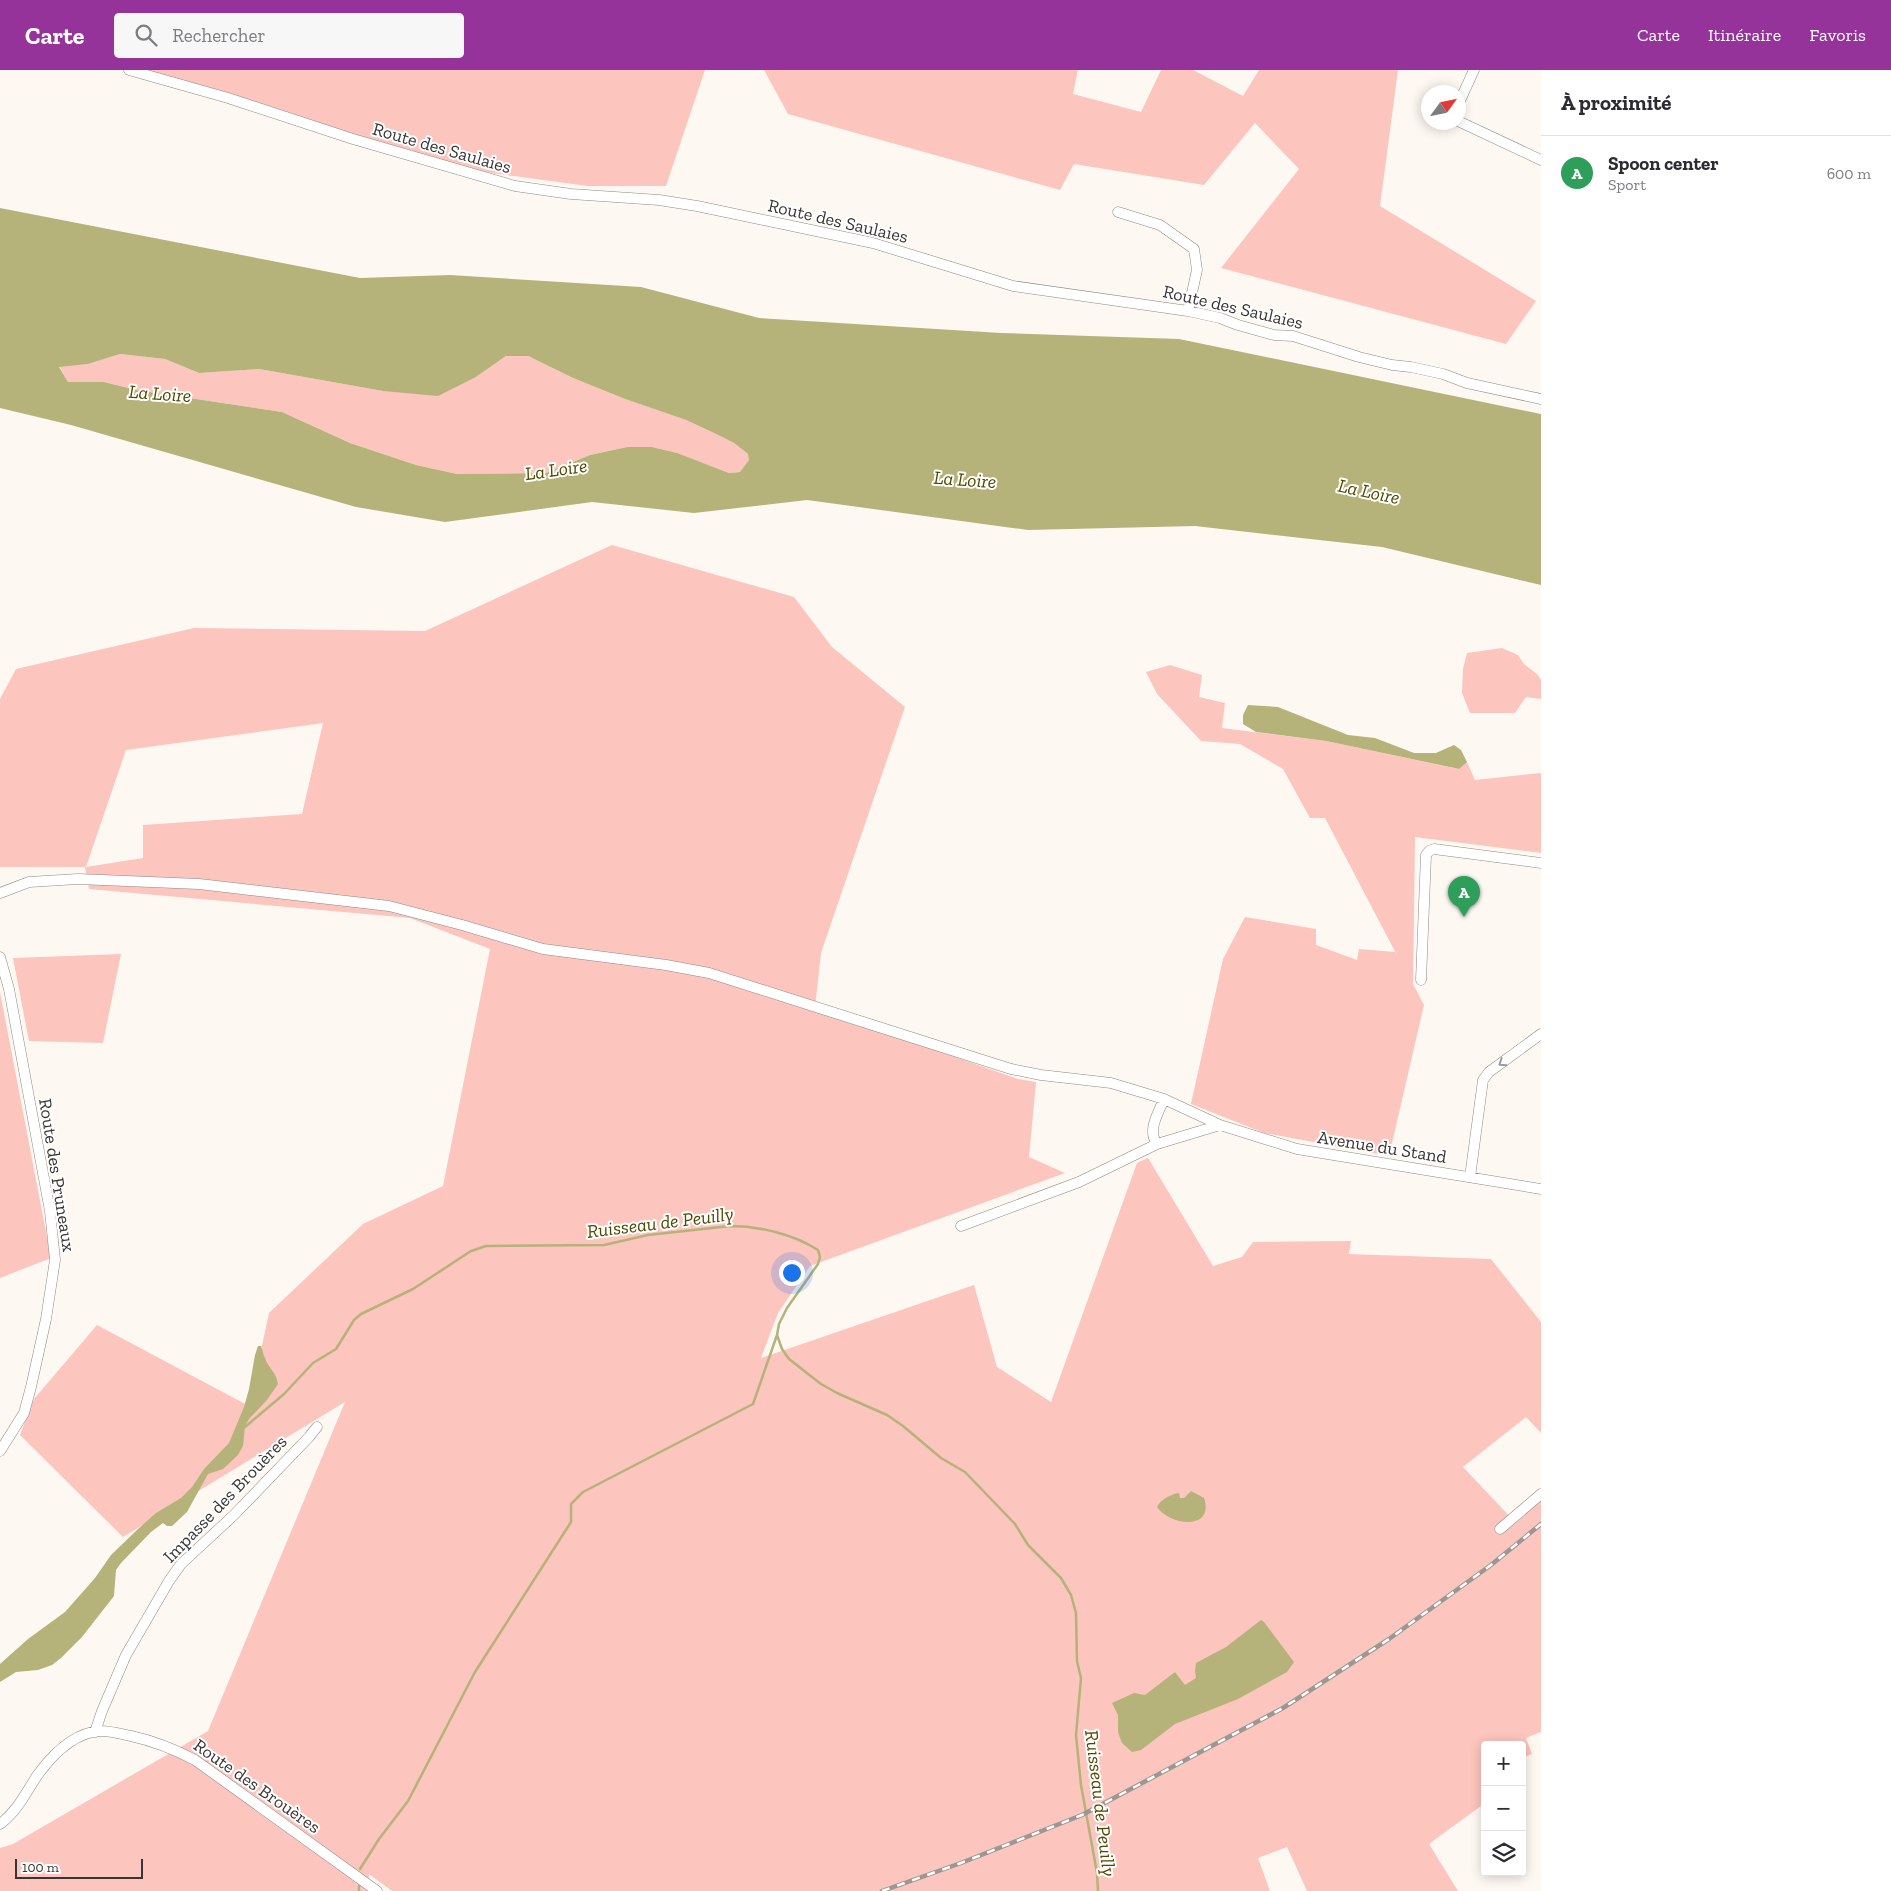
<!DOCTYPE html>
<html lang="fr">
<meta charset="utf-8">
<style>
:root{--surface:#fff;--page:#f7f7f7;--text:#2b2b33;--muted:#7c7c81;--line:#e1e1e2;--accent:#95339a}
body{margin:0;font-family:"Zilla Slab",serif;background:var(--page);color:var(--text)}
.controls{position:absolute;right:15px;bottom:15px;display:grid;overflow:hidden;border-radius:5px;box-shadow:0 2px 12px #0003}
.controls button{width:45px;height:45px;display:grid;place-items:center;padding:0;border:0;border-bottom:1px solid var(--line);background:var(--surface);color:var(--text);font:25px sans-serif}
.compass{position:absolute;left:1421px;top:15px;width:45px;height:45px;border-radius:50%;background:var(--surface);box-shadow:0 2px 12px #0003;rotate:57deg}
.scale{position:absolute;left:15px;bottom:12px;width:128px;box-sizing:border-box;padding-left:5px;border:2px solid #383634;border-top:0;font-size:14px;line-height:18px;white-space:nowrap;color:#383634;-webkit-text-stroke:4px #fff;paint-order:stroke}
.you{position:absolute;left:791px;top:1202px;width:18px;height:18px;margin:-12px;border:4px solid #fff;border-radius:50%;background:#1a73e8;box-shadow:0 0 0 8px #1a73e833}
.badge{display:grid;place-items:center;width:32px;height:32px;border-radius:50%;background:var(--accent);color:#fff;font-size:16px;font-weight:700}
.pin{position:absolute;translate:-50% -41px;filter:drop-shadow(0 1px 2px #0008)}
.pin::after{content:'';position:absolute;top:26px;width:18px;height:15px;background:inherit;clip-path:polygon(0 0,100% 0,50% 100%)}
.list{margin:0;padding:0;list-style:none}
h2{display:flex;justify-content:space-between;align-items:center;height:65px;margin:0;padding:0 20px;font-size:21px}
h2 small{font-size:16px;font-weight:400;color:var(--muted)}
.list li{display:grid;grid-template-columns:32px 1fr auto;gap:15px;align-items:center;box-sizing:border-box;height:75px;padding:0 20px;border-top:1px solid var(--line)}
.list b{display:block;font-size:19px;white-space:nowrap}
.list p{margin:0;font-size:16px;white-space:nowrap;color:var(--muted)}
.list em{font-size:16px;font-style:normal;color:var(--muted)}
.icon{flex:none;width:28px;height:28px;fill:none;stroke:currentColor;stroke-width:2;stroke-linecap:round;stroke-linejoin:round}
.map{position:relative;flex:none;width:1541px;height:1821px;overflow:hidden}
header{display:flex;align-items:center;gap:30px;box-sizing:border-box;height:70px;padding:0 25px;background:var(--accent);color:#fff}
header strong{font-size:24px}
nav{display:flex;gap:28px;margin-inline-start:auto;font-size:18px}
.search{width:350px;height:45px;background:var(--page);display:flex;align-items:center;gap:12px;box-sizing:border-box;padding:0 18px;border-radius:5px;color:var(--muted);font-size:19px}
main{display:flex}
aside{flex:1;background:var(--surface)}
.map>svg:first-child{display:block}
</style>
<header>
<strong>Carte</strong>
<div class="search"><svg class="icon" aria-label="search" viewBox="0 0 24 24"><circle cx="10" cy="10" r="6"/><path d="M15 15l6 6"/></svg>Rechercher</div>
<nav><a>Carte</a><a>Itinéraire</a><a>Favoris</a></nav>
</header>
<main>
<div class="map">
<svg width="1541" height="1821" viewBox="0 0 1541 1821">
<rect width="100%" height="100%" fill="#fef8f2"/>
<path fill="#fcc5be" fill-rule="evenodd" d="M142 0H705L666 116H588L470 100Z
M764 0H1078L1073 24 1141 42 1161 0H1193L1243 26 1259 0H1398L1380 136 1536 231 1506 274 1221 198 1299 99 1255 53 1204 115 1074 94 1060 120 788 44Z
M120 284 165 289 199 303 259 299 383 321 476 307 506 286H528L573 308 625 329 686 350 714 363 734 373 748 384 750 390 740 402 729 403 676 383 652 377H627L590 385 546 403 457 404 416 395 350 373 282 342 136 320 104 312H68L59 296 88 294Z
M612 475 794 527 832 577 905 637 821 883 815 938 1018 1009 1036 1012 1029 1087 1065 1103 810 1196 778 1243 761 1288 974 1215 997 1297 1051 1332 1137 1093 1148 1088 1213 1196 1242 1187 1253 1172 1351 1171 1349 1184 1491 1189 1541 1252V1363L1526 1347 1463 1397 1515 1452 1541 1429V1662L1526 1668 1532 1684 1522 1688V1675H1485V1733L1429 1774 1458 1821H1307L1287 1777 1258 1788 1270 1821H392L369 1804 368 1821H0V1778L13 1774 208 1661 345 1332 123 1467 20 1365 34 1329 97 1255 249 1336 269 1243 363 1154 443 1116 490 879 410 848 89 819 85 797H0V629L16 599 194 558 425 561ZM323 653 302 744 143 755V788L86 797 126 680Z
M1502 578 1518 585 1524 594 1538 605 1541 610V629L1526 627 1515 643H1470L1462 623 1463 599 1467 583Z
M1170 595 1202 605 1199 627 1225 633 1222 658 1326 671 1458 699 1467 692 1475 710 1541 703V783L1415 767 1413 914 1424 935 1389 1086 1264 1063 1191 1034 1223 889 1245 847 1316 859V875L1357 890 1359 879 1395 882 1400 891 1325 748H1310L1283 699 1240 674 1201 671 1157 624 1146 602Z
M121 884 103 973 29 971 13 888Z
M0 922 51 1188 0 1208Z"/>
<path fill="#b5b37a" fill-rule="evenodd" d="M0 138 360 208 450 205 641 217 759 248 1001 263 1179 269 1541 344V515L1382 477 1195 456 1028 460 807 430 694 443 592 432 445 452 356 437 71 355 0 338ZM120 284 165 289 199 303 259 299 383 321 438 326 476 307 506 286H528L573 308 625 329 686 350 714 363 734 373 748 384 749 390 740 402 729 403 677 383 652 377H627L590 385 546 403 457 404 416 395 350 373 282 342 136 320 104 312H68L59 297 88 294Z
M1248 635 1278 637 1348 665 1375 668 1414 683H1436L1454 675 1461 680 1467 692 1459 699 1326 671 1256 662 1243 654V645Z
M258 1276H261C263 1281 263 1284 265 1288 268 1298 277 1303 278 1314L267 1330 249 1349 245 1356 243 1376 238 1385 223 1399 208 1404 187 1442 172 1456H167L163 1453 151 1462 121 1493 116 1500 114 1526 82 1567 61 1588 52 1595 38 1600 16 1602 0 1612V1594L28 1569 65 1542 95 1508 111 1485 138 1459 156 1443 181 1428 192 1417 204 1399 229 1373 244 1337 249 1319 255 1285Z
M1191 1421 1204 1428C1215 1461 1170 1456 1157 1437 1160 1430 1171 1424 1179 1423L1180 1428H1184Z
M1261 1550 1264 1552 1294 1592 1287 1602 1238 1629 1175 1654 1141 1680 1132 1682 1122 1673 1118 1662V1645L1112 1633 1134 1623 1145 1625 1175 1602 1185 1615 1196 1608 1195 1601 1196 1593 1226 1577Z"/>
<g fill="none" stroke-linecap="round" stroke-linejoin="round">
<path stroke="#b5b37a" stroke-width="2.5" d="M245 1357 284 1324 313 1293 336 1279 354 1250 361 1244 413 1219 471 1181 486 1176 604 1175 648 1165 730 1156C759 1156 793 1164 818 1180L820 1187 818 1194 787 1238 779 1254 777 1265 782 1279 789 1289 821 1314 837 1323 887 1345 903 1356 941 1388 965 1402 1015 1454 1028 1475 1061 1508 1071 1525 1076 1543 1077 1591 1081 1608 1076 1665 1081 1715 1097 1803 1098 1821
M360 1799 379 1769 408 1731 475 1602 571 1452V1434L583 1422 753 1334 777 1265
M359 1821V1816"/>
<g stroke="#8e8984" stroke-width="11">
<path id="minor" d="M129 0 228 28 353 69 515 116 571 124 659 130 697 136 873 173 1013 216 1188 241 1220 248 1238 255 1274 265 1293 266 1359 287 1392 295 1411 297 1443 304 1467 313 1541 329
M1458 35 1474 0
M1458 51 1541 90
M1118 142 1160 155 1194 179 1197 200 1188 241
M0 823 29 812 78 809 199 814 389 836 462 855 543 879 666 895 709 903 1011 999 1041 1005 1111 1013 1164 1029 1220 1055 1297 1079 1541 1119
M0 887 9 919 50 1141 55 1190 46 1249 31 1317 24 1343 0 1381
M1421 910 1426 785 1429 781 1434 779 1541 793
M1157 1074C1147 1060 1158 1044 1164 1029
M1470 1107 1483 1010 1489 1002 1541 964
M961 1156 1079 1112 1157 1074 1220 1055
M1500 1459 1541 1424
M95 1662 102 1641 126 1585 169 1511 181 1494 234 1445 309 1367 317 1357
M0 1754C18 1741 27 1720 39 1703 54 1683 75 1662 101 1661 111 1661 121 1664 131 1666 154 1671 174 1679 195 1690L377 1821"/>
</g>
<use href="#minor" stroke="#fff" stroke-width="10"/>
<g stroke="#9b9793" stroke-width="4.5">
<path id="rail" d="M882 1821 961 1793 1082 1745 1283 1638 1389 1569 1491 1495 1541 1454"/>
</g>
<use href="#rail" stroke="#fff" stroke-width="2.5" stroke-dasharray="8" stroke-linecap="butt"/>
</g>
<defs><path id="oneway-chevron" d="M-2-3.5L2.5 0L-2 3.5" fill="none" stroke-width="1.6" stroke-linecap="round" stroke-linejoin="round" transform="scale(1.25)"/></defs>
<use stroke="#9c9a9a" href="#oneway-chevron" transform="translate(1502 993) rotate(146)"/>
<g text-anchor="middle" stroke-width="4" stroke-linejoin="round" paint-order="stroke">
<g font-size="18" fill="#383634" stroke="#fff">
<text transform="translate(442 78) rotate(16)" y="6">Route des Saulaies</text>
<text transform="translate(838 151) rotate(13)" y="6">Route des Saulaies</text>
<text transform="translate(1233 237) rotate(13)" y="6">Route des Saulaies</text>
<text transform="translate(1382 1077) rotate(9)" y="6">Avenue du Stand</text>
<text transform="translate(57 1105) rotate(81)" y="6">Route des Pruneaux</text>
<text transform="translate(225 1429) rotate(-46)" y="6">Impasse des Brouères</text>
<text transform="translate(257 1716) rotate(35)" y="6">Route des Brouères</text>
</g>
<g font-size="19" font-style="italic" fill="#4c4900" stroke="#fff">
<text transform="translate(160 323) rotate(4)" y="7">La Loire</text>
<text transform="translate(556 399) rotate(-8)" y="7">La Loire</text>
<text transform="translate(965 409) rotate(4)" y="7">La Loire</text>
<text transform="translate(1369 421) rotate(12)" y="7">La Loire</text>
<text transform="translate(660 1152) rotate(-7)" y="7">Ruisseau de Peuilly</text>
<text transform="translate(1101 1733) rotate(83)" y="7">Ruisseau de Peuilly</text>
</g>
</g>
</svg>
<div class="controls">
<button>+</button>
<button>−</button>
<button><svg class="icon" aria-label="layers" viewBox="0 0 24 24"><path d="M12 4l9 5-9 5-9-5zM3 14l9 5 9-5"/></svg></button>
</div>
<svg class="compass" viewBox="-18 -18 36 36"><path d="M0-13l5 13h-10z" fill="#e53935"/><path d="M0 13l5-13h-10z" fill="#7c7c81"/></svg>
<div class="scale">100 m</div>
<div class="you"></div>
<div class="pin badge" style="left:1464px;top:847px;background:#2e9e5b">A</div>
</div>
<aside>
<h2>À proximité<small></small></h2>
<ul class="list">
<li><span class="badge" style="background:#2e9e5b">A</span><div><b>Spoon center</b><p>Sport</p></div><em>600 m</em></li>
</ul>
</aside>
</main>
